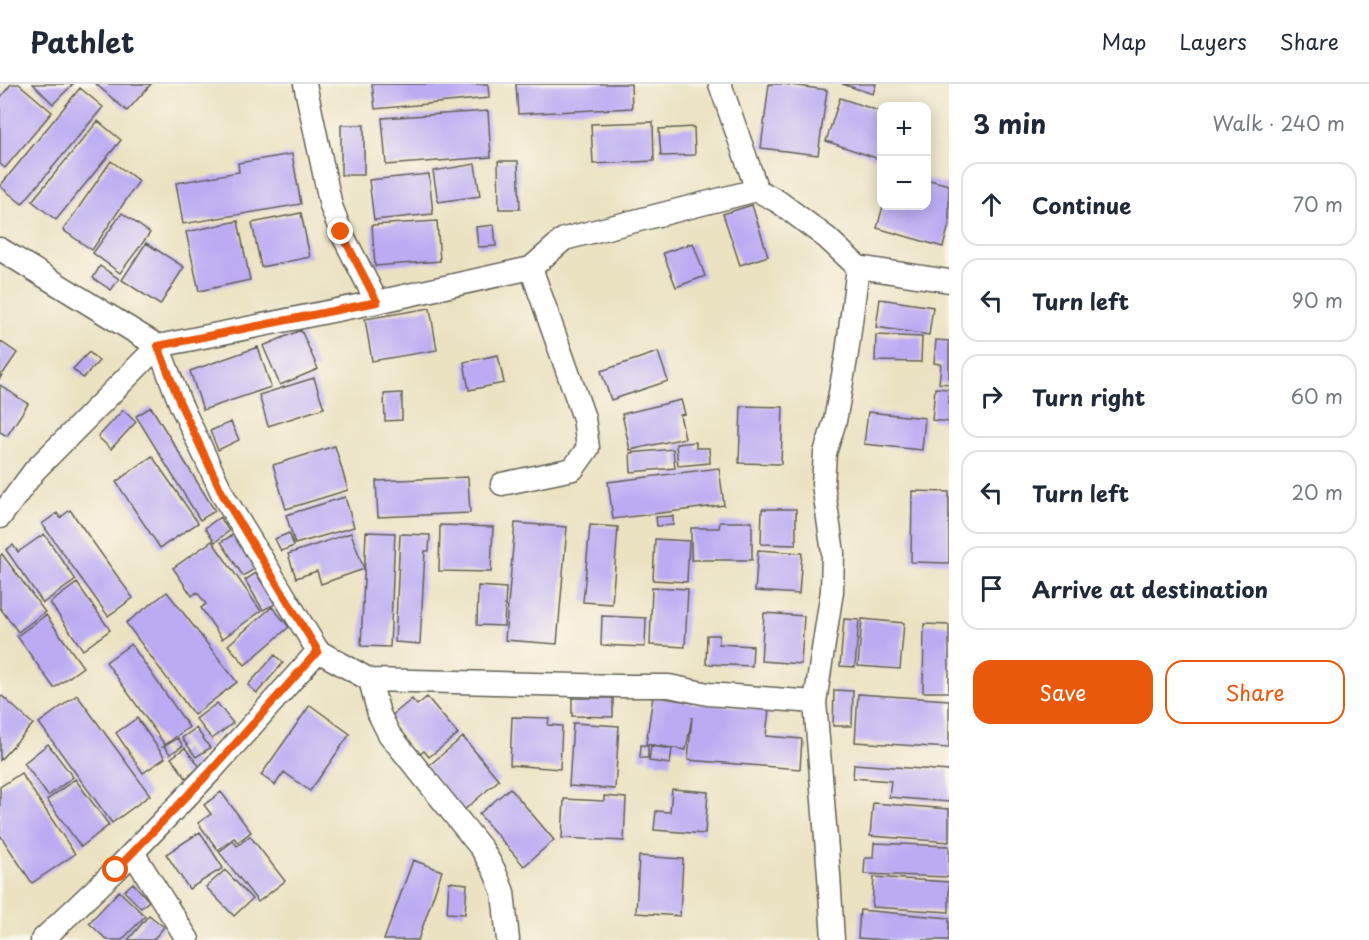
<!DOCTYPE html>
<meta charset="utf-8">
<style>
:root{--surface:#fff;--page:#f6f6f7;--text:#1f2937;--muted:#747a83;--line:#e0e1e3;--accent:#ea580c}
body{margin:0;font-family:"Playpen Sans",sans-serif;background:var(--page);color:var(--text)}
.controls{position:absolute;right:18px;top:18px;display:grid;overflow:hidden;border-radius:12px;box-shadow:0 3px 15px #0003}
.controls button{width:54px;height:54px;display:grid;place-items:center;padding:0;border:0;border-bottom:2px solid var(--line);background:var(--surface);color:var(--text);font:30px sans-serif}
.stop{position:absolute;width:18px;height:18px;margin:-14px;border:4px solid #ea580c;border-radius:50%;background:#fff}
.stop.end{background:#ea580c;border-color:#fff;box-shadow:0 2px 6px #0008}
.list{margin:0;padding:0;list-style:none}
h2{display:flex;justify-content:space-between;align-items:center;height:78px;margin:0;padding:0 24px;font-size:26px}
h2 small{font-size:20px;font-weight:400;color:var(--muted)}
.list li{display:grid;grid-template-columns:39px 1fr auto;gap:18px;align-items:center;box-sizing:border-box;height:84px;margin:0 12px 12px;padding:0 12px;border:2px solid var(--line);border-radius:18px}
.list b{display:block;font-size:22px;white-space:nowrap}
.list em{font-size:20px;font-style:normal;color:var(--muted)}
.actions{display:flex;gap:12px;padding:18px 24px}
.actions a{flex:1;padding:14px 0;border:2px solid var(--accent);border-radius:18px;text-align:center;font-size:21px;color:var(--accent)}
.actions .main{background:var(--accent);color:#fff}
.icon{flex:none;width:33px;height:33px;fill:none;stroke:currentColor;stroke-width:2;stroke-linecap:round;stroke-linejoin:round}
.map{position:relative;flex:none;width:949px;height:856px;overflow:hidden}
header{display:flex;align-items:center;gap:36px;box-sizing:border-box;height:84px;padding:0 30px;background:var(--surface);border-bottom:2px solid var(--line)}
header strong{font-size:28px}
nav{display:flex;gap:33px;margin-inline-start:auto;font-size:21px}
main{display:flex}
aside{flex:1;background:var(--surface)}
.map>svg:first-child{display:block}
</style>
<header>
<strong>Pathlet</strong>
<nav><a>Map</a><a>Layers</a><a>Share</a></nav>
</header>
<main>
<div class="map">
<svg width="949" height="856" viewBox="0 0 949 856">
<rect width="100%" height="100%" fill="#fbf7ec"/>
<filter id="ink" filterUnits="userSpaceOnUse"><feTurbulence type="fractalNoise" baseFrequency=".0167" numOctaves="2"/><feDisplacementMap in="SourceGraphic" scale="12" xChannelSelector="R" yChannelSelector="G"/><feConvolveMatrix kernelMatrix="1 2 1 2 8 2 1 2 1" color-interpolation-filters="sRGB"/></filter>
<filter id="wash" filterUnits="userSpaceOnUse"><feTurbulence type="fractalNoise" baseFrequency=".008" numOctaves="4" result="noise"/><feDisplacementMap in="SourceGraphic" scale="24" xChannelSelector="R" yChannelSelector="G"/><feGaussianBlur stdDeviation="1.35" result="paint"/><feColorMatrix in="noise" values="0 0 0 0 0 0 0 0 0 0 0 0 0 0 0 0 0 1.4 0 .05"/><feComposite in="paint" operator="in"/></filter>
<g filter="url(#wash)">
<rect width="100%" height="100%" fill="#ebe2c2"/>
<g id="blocks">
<path fill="#bcaaf3" d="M11 0H19L52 28 5 84 0 80V14Z
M33 0H73L53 20Z
M96 0H151L127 27Z
M372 0H488L489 14 375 25Z
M516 0H631L632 24 518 30Z
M769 0H783L827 6 818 71 761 64Z
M842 0H876L873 10Z
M80 4 103 23 22 120 0 102Z
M840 14 882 28V76L826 57Z
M488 27 491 73 386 81 382 34Z
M98 37 121 56 56 136 32 117Z
M653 38 654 77 593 80 591 40Z
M341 41H364V91H341Z
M694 43 695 71 661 72 659 45Z
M292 70 301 120 183 140 176 99 239 88 238 79Z
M111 77 139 97 92 166 63 146Z
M498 77H518L520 125H499Z
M475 80 480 112 438 118 433 87Z
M429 90 433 130 374 136 369 96Z
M926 95 949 101V141L943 163 877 144 883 122H926Z
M752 121 768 172 740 181 723 130Z
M122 129 150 149 120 189 93 169Z
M301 129 310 173 261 183 252 139Z
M238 137 250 196 199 207 186 148Z
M437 137 440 177 375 182 372 141Z
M494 141 496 162 478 163 476 143Z
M146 159 184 183 160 221 122 196Z
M693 159 705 192 676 203 663 169Z
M100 182 119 195 111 206 93 194Z
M880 215 933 223 929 251 876 243Z
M430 224 437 266 372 277 365 235Z
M301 246 318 285 280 301 263 262Z
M876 251 922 253 921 278 875 277Z
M936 256 949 257V300L939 299 941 280 934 279Z
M0 257 17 269 0 294Z
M258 263 271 303 203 326 190 287Z
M89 268 99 277 83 294 73 285Z
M658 268 668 297 611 316 601 287Z
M498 271 504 299 469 306 464 278Z
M314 294 324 324 268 342 259 311Z
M0 301 28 320 7 352 0 348Z
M935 304 949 305V338L932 336Z
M402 309V336L385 337 384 310Z
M681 316 685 330 680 331 685 354 630 366 622 330Z
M741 322 783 323 781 380 739 379Z
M151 323 215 427 200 436 136 332Z
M123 326 136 338 111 365 98 353Z
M868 328 925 334 922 366 864 360Z
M231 338 239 356 218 366 210 347Z
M696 358V364H709L710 379 678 382 676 360Z
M335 362 348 406 286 425 273 381Z
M673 365 675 384 631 388 630 369Z
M152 372 198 439 160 464 116 398Z
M719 384 724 421 613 435 608 398Z
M468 393 470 429 378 433 376 397Z
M912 407 949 408V479L911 478Z
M345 413 354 443 295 460 286 431Z
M762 425H796V461L761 460Z
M70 426 133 514 108 532 42 440 57 429 60 434Z
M673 432V441L657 442 656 433Z
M220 433 229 447 215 458 205 444Z
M720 438H752V476H691V444H719Z
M515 439 567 443 557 560 505 556Z
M440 441 493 443 491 488 439 487Z
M590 441 618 443 612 520 583 518Z
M366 448 395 449 390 563 361 562Z
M289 449 294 462 281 467 275 455Z
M351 449 364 485 321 500 317 487 296 494 288 470Z
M44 450 76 496 43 519 6 466 13 461 18 468Z
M234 450 256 484 243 492 221 458Z
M400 450 430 451 429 467H425L420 560 395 558Z
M655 455 689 457 687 498 653 496Z
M212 457 261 527 222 555 201 524 206 520 197 508 192 512 173 484Z
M758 466 802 469 799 510 755 507Z
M2 470 45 528 18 548 0 524V472Z
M256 489 275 520 263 526 245 496Z
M77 499 110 546 83 566 50 519Z
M478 502 506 504 504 542 477 541Z
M652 503 688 505 685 563 650 561Z
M167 508 237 598 194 631 126 539Z
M272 523 289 543 245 581 228 561Z
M764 529 804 532 801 580 761 577Z
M46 531 83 583 54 604 17 552Z
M602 532 646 534 645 563 601 561Z
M844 535 859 536 855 583 840 582Z
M862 535 904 539 900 585 858 582Z
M924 540 949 541V608H923Z
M707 551H719V560L753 562 752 582 706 580Z
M131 560 189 643 165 661 106 578Z
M275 571 283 579 257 609 248 601Z
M834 606 853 607 852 642H833Z
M858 610 949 616V664L855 658Z
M77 611 150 711 112 739 39 639Z
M2 612 33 640 0 676V614Z
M653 612 694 619 769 625 766 652 802 655 800 685 688 676 692 633 686 666 646 660Z
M427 613 458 650 429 673 424 667 420 670 390 633 412 615 417 621Z
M572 614H613V633L572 632Z
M217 619 233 639 212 655 196 635Z
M310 621 350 650 310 707 284 688 275 701 261 691Z
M512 633 549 634 548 641 562 642 560 685 510 681Z
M137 634 165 674 143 689 116 649Z
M573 639 619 642 615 705 569 702Z
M196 644 210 664 196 673 182 654Z
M463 653 499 696 463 727 427 683Z
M178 654 183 662 170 670 165 663H163Z
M48 660 73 693 48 712 24 679Z
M641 661 648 662V674H640Z
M651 662 672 665 670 680 649 677Z
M185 664 200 683 186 694 171 674Z
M854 680 949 687V718L889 713 891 697 853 694Z
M21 689 75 770 32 799 0 751V703Z
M75 695 109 741 81 763 47 716Z
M510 704 554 756 524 782 479 730Z
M672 705 708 708 705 750 654 746 656 727 670 728Z
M221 708 251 748 238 758 234 754 218 766 198 739 211 730 204 721Z
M604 712 626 714 624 757 562 754 564 715 604 717Z
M873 719 949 725V758L870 752Z
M200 748 223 784 189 805 166 770Z
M250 752 285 797 258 818 219 768 233 757 237 762Z
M874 759 949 762V793L864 790 865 774H873Z
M639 772 683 775 680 832 636 829Z
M413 776 442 787 418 856H384Z
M225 786 252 815 234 832 206 803Z
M874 793 949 798V828L872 823Z
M449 798 467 800 465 830 447 829Z
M133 799 149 817 141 824 124 807Z
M119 807 145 832 122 856H107L89 839Z
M860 826 949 834V856H886L858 854Z
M149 831 164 843 153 856H128Z"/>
</g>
</g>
<g filter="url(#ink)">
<use href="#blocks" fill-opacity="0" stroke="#646156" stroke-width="1.5"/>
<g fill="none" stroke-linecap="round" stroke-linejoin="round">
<g stroke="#646156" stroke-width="25">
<path id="street" d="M305 0 331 122 341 148 377 218
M720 0 757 106 779 118 827 154 858 183 949 197
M0 165 158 262 180 319 224 413 318 567 370 596 620 602H669L708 610 815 618
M502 400 573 385 588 364 584 334 531 184
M0 433 35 386 158 262 377 218 531 184 564 155 757 106
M370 596 379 630 389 650 482 765 494 786 503 808 508 856
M133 769 188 856
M42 856 116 786 211 687 318 567
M833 856 829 791 815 618 832 507 833 469 823 400 825 369 835 337 847 269 858 183"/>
</g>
<use href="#street" stroke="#fff" stroke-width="22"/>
</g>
</g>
<g fill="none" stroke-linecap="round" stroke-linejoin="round" filter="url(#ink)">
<path stroke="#ea580c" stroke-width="8" d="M116 786 211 687 318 567 224 413 180 319 158 262 377 218 341 148"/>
</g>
</svg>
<div class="controls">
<button>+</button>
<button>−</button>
</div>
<div class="stop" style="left:116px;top:786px"></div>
<div class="stop end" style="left:341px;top:148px"></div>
</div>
<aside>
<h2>3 min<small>Walk · 240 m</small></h2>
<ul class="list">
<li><svg class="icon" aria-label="ahead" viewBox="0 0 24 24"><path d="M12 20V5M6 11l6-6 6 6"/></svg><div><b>Continue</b></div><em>70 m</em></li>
<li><svg class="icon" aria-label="left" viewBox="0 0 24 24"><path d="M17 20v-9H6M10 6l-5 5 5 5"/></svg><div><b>Turn left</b></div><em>90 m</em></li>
<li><svg class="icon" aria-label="right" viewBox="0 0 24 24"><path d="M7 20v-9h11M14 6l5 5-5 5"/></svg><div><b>Turn right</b></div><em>60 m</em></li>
<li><svg class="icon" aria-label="left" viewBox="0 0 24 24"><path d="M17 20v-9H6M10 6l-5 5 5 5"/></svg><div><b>Turn left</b></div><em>20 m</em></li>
<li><svg class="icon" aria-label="arrive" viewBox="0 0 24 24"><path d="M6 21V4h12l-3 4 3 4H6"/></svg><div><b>Arrive at destination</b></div></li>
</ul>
<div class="actions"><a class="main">Save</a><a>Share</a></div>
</aside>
</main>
